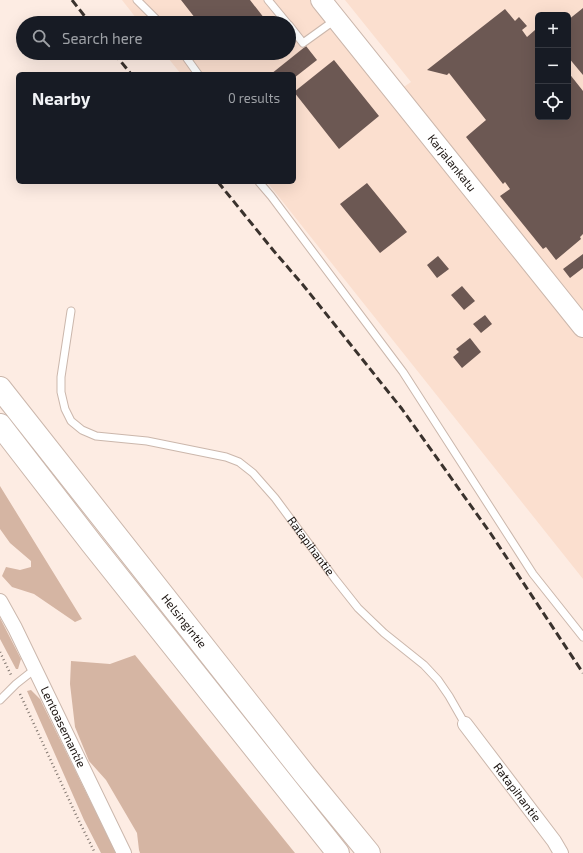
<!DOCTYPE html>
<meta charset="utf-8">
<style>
:root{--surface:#171b24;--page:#20242c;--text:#f1f3f6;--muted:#9ea1a6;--line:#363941}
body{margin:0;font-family:"Exo 2",sans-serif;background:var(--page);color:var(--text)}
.controls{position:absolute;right:12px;top:12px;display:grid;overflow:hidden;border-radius:6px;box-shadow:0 4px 16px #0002}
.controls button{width:36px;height:36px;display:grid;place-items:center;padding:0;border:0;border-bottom:1px solid var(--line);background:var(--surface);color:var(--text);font:20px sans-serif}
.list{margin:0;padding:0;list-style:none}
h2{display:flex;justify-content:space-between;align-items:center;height:52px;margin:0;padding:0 16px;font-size:17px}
h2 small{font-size:13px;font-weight:400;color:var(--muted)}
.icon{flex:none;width:22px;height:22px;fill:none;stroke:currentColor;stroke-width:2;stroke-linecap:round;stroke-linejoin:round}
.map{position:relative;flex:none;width:583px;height:853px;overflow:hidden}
.search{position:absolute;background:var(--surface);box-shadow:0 4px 16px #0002;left:16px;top:16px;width:280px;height:44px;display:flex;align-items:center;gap:10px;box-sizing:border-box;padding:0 14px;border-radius:22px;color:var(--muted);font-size:15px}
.panel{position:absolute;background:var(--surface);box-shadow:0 4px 16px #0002;left:16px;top:72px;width:280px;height:112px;border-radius:6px}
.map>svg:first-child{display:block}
</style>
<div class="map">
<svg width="583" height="853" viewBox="0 0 583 853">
<rect width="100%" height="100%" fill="#fdece3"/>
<path fill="#fbdfcf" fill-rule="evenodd" d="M122 0H313L389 97 411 82 345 0H583V579L267 182H294V74H181L164 53H289V23H140ZM538 15H568V117H538Z"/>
<path fill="#d5b5a3" d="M0 486 82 619 75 622 34 594 12 587 2 576 6 567 20 570 31 567V561L10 543 0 529Z
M0 618 21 659 18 669H16L0 639Z
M135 655 295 853H140L139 850 137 833 106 780 89 761 75 727 70 684 71 661 110 664Z
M31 690 40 699 116 853H101L84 820 27 691Z"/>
<path fill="#6c5853" d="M181 0H250L268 23H199Z
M583 8V75L568 57V20Z
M505 9 515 21 519 17 527 26 522 30 527 37 535 30 538 35V117H568V72L583 91V234L580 237 581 239 556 260 546 247 543 249 500 196 510 189 505 182 503 184 466 137 486 120 449 73 447 75 427 70Z
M306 46 317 60 294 78V74H271Z
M334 60 379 116 339 149 294 92Z
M367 183 407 232 380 253 340 204Z
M583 254V268L570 278 563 269Z
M438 256 449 269 437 278 427 265Z
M462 286 475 301 464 310 451 295Z
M485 315 492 324 481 333 473 324Z
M470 338 481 352 462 368 453 357 459 352 456 349Z"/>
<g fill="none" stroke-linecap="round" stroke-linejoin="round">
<g stroke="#cbb7ac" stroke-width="9">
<g id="lane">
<path d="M137 0 160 23"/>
<path d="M268 0 287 23"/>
<path d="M289 25 303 43 335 20"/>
<path d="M183 53 198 74"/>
<path d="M259 182 271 196 403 372 533 574 583 637"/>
<path id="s1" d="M71 311 61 377V392L65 409 71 421 82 430 96 436 147 441 226 457 239 462 253 473 275 498 335 579 358 608 384 633 424 665 438 680 449 696 465 724"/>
<path d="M0 700 16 684 35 669"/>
</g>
</g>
<g stroke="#cbb7ac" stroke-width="16">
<g id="street">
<path id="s2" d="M0 601 15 628 124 853"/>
<path id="s3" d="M465 724 554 841 561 853"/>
</g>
</g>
<g stroke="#cbb7ac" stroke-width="22">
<g id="secondary">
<path id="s4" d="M321 0 583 327"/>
</g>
</g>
<g stroke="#cbb7ac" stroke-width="24">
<g id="highway">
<path id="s5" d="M0 388 305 775 369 853"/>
<path d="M0 425 92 544 338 853"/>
</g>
</g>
<path stroke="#837871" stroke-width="2.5" stroke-dasharray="1 3" stroke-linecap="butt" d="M0 652 11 675
M20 694 77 817 95 853"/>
<use href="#lane" stroke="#fff" stroke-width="7"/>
<use href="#street" stroke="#fff" stroke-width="14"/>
<use href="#secondary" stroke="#fff" stroke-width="20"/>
<use href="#highway" stroke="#fff" stroke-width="22"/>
<path stroke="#3a322d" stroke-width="3" stroke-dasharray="8 4" stroke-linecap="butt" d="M72 0 90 23
M114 53 131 74
M218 182 273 250 303 285 402 409 491 534 583 673"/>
</g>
<g text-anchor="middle" stroke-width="4" stroke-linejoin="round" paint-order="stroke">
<g font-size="12" fill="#1a130f" stroke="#fdece3">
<text dy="4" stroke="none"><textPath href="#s4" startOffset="209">Karjalankatu</textPath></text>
<text dy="4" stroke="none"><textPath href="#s1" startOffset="399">Ratapihantie</textPath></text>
<text dy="4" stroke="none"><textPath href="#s5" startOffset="297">Helsingintie</textPath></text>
<text dy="4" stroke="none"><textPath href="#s2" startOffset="141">Lentoasemantie</textPath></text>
<text dy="4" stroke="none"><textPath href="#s3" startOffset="86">Ratapihantie</textPath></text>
</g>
</g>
</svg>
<div class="controls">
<button>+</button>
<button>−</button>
<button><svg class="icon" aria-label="locate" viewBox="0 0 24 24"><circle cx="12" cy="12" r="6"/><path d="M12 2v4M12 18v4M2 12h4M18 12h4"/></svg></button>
</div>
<div class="search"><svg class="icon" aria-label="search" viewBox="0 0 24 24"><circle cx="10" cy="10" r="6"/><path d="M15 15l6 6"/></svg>Search here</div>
<section class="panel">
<h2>Nearby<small>0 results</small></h2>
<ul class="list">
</ul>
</section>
</div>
